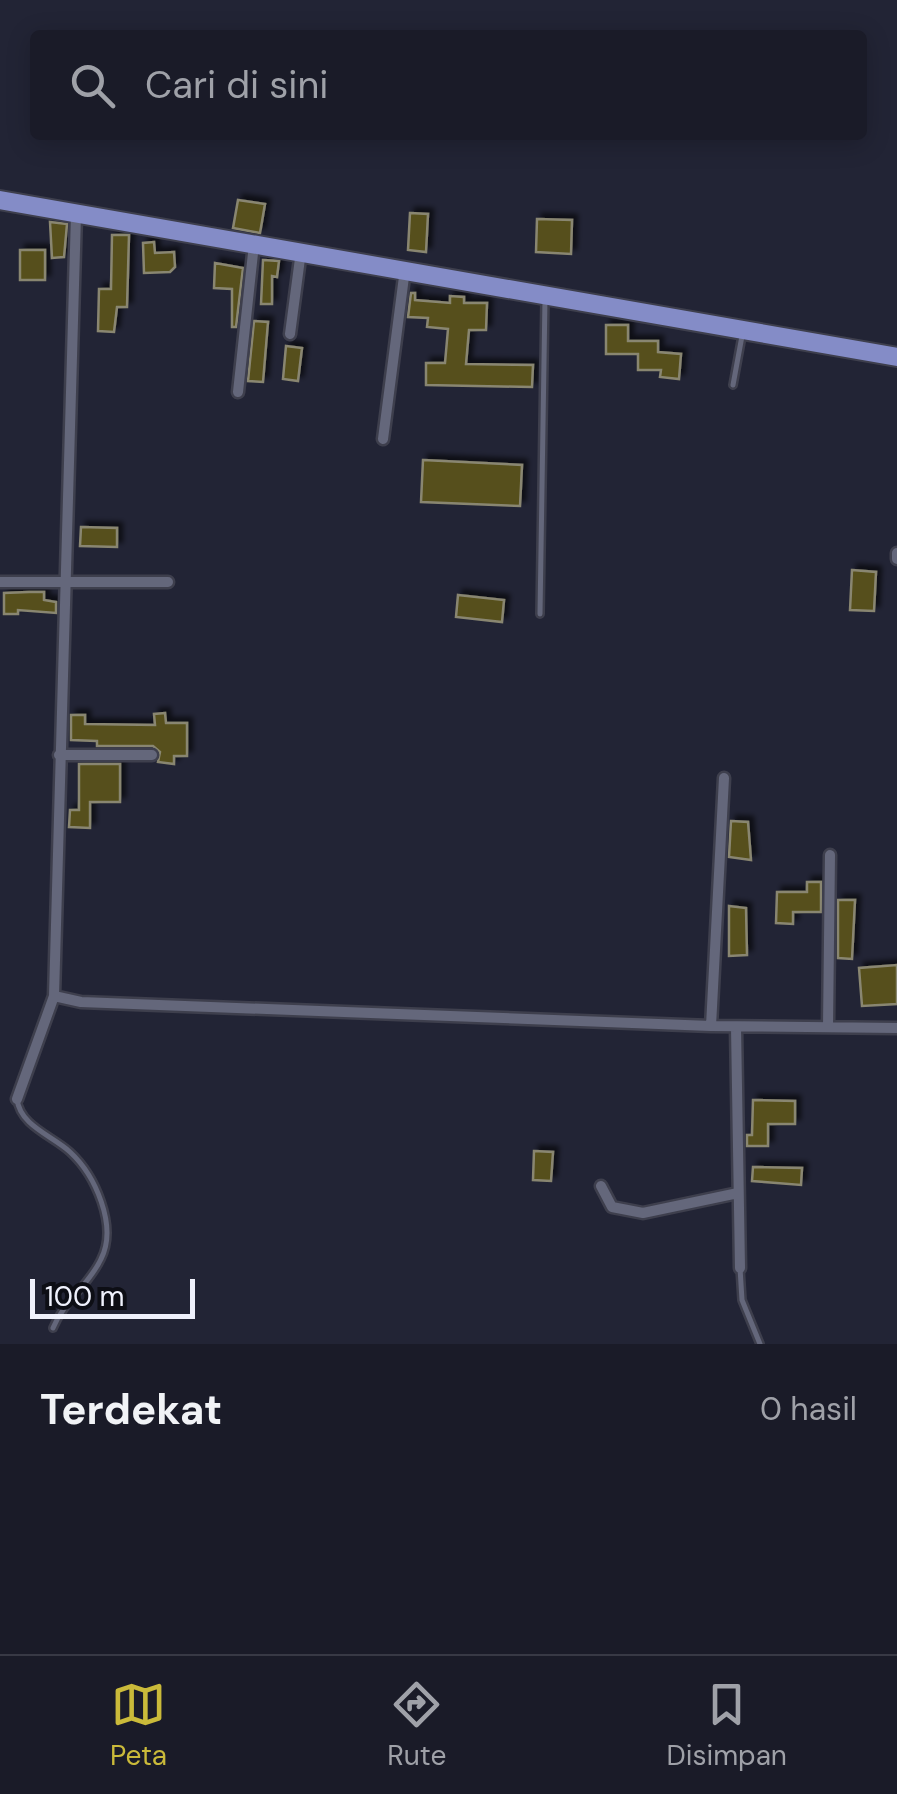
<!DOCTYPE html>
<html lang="id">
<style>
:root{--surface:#1a1b28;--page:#272834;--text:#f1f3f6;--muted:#9fa1a8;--line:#383945;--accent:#caba3a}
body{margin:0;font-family:"DM Sans",sans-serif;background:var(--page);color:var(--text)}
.scale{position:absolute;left:30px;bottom:25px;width:165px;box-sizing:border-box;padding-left:10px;border:5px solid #eff1fc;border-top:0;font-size:28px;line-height:35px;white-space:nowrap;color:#eff1fc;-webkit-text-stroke:8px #0d0e15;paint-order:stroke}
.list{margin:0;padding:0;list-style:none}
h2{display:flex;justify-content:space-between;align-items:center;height:130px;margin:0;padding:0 40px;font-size:42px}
h2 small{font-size:32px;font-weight:400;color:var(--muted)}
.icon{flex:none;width:55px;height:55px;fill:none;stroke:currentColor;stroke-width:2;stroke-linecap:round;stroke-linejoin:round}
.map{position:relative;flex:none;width:897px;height:1344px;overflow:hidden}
.search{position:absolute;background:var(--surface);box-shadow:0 5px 25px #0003;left:30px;right:30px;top:30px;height:110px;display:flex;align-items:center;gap:25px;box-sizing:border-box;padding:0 35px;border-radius:10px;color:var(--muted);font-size:38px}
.sheet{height:310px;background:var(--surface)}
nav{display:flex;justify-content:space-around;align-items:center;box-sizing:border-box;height:140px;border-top:2px solid var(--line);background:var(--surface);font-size:28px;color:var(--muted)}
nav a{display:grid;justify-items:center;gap:5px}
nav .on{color:var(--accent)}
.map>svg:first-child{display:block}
</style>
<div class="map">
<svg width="897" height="1344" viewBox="0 0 897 1344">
<defs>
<filter id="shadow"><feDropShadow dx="5" dy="-5" stdDeviation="2.5" flood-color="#0009"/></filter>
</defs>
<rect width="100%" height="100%" fill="#222435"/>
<path fill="#564f1a" stroke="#898671" stroke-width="2.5" filter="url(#shadow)" d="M238 200 265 204 260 233 233 228Z
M410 213 428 214 426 252 408 250Z
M537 219 572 220 571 254 536 252Z
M50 222 67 224 64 257 52 258Z
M112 235H129L127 307H117L114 332 98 331 99 289H111Z
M154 242 155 253 174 252 175 267 170 272 144 273 143 243Z
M20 250H45V280H20Z
M263 260 279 261 277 277 272 276V304H261Z
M215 263 243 268 236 327H232V289L214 288Z
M411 293H415V300L450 303V296L464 297V303H487L486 330H469L466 364 533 365 532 387 426 385V363H445L448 329 427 327 428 318 408 317Z
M254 321 268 322 263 382 248 381Z
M606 325H628V341H658V352L681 354 679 379 660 377 661 370H638V354H606Z
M286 346 302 348 298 381 283 379Z
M423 460 522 465 520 506 421 502Z
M81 527 117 528V547L80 546Z
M852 570 876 572 874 611 850 610Z
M29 592H44V600L56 602V613L18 610V614H4V593Z
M458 595 504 600 502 622 456 617Z
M165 713 166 723H187V756H174V764L158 762 160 752 153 746H97V741L71 740V715H85V724L155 725 154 714Z
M79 764H120V802H90V828L69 827 70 810H79Z
M731 821 748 822 751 860 729 857Z
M807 882H821V912H793V924L776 923 777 892H807Z
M838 900H855L852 959 838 958Z
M729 906 746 908 747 955 729 956Z
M897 965V1004L862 1006 859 968Z
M753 1100 795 1101V1124H768V1146H747V1135H752Z
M534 1151 553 1152 551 1181 533 1180Z
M753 1167 802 1168 801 1185 752 1181Z"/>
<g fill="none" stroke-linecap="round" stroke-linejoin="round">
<g stroke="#3e3f4d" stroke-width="10">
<path id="lane" d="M733 385 742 336
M540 614 545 298
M17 1099C20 1126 53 1136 70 1152 95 1175 118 1226 101 1259 89 1285 64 1301 53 1328
M740 1268 742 1300 760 1344"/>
</g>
<g stroke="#3e3f4d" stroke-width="15">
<path id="street" d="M290 334 301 251
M238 392 254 244
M383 439 405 269
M897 553V559
M0 582H168
M59 755H152
M54 996 81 1002 711 1026 897 1028
M711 1026 724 778
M736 1027 740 1268
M828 1027 830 855
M17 1099 54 996 76 214
M601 1186 612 1207 643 1213 738 1193"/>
</g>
<g stroke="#3e3f4d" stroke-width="22">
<path id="primary" d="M0 200 897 357"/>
</g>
<use href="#lane" stroke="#64677b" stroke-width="5"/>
<use href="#street" stroke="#64677b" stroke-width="10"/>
<use href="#primary" stroke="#848cc7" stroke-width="18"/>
</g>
</svg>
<div class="scale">100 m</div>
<div class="search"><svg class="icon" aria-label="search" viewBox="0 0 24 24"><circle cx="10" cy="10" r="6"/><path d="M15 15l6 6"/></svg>Cari di sini</div>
</div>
<section class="sheet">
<h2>Terdekat<small>0 hasil</small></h2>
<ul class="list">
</ul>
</section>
<nav>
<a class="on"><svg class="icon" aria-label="map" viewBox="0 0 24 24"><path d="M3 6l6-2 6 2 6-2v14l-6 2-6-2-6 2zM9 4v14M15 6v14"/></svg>Peta</a>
<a><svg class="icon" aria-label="directions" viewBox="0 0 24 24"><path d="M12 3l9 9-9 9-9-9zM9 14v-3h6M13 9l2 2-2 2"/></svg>Rute</a>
<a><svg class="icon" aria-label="saved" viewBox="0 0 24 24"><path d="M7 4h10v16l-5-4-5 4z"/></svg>Disimpan</a>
</nav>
